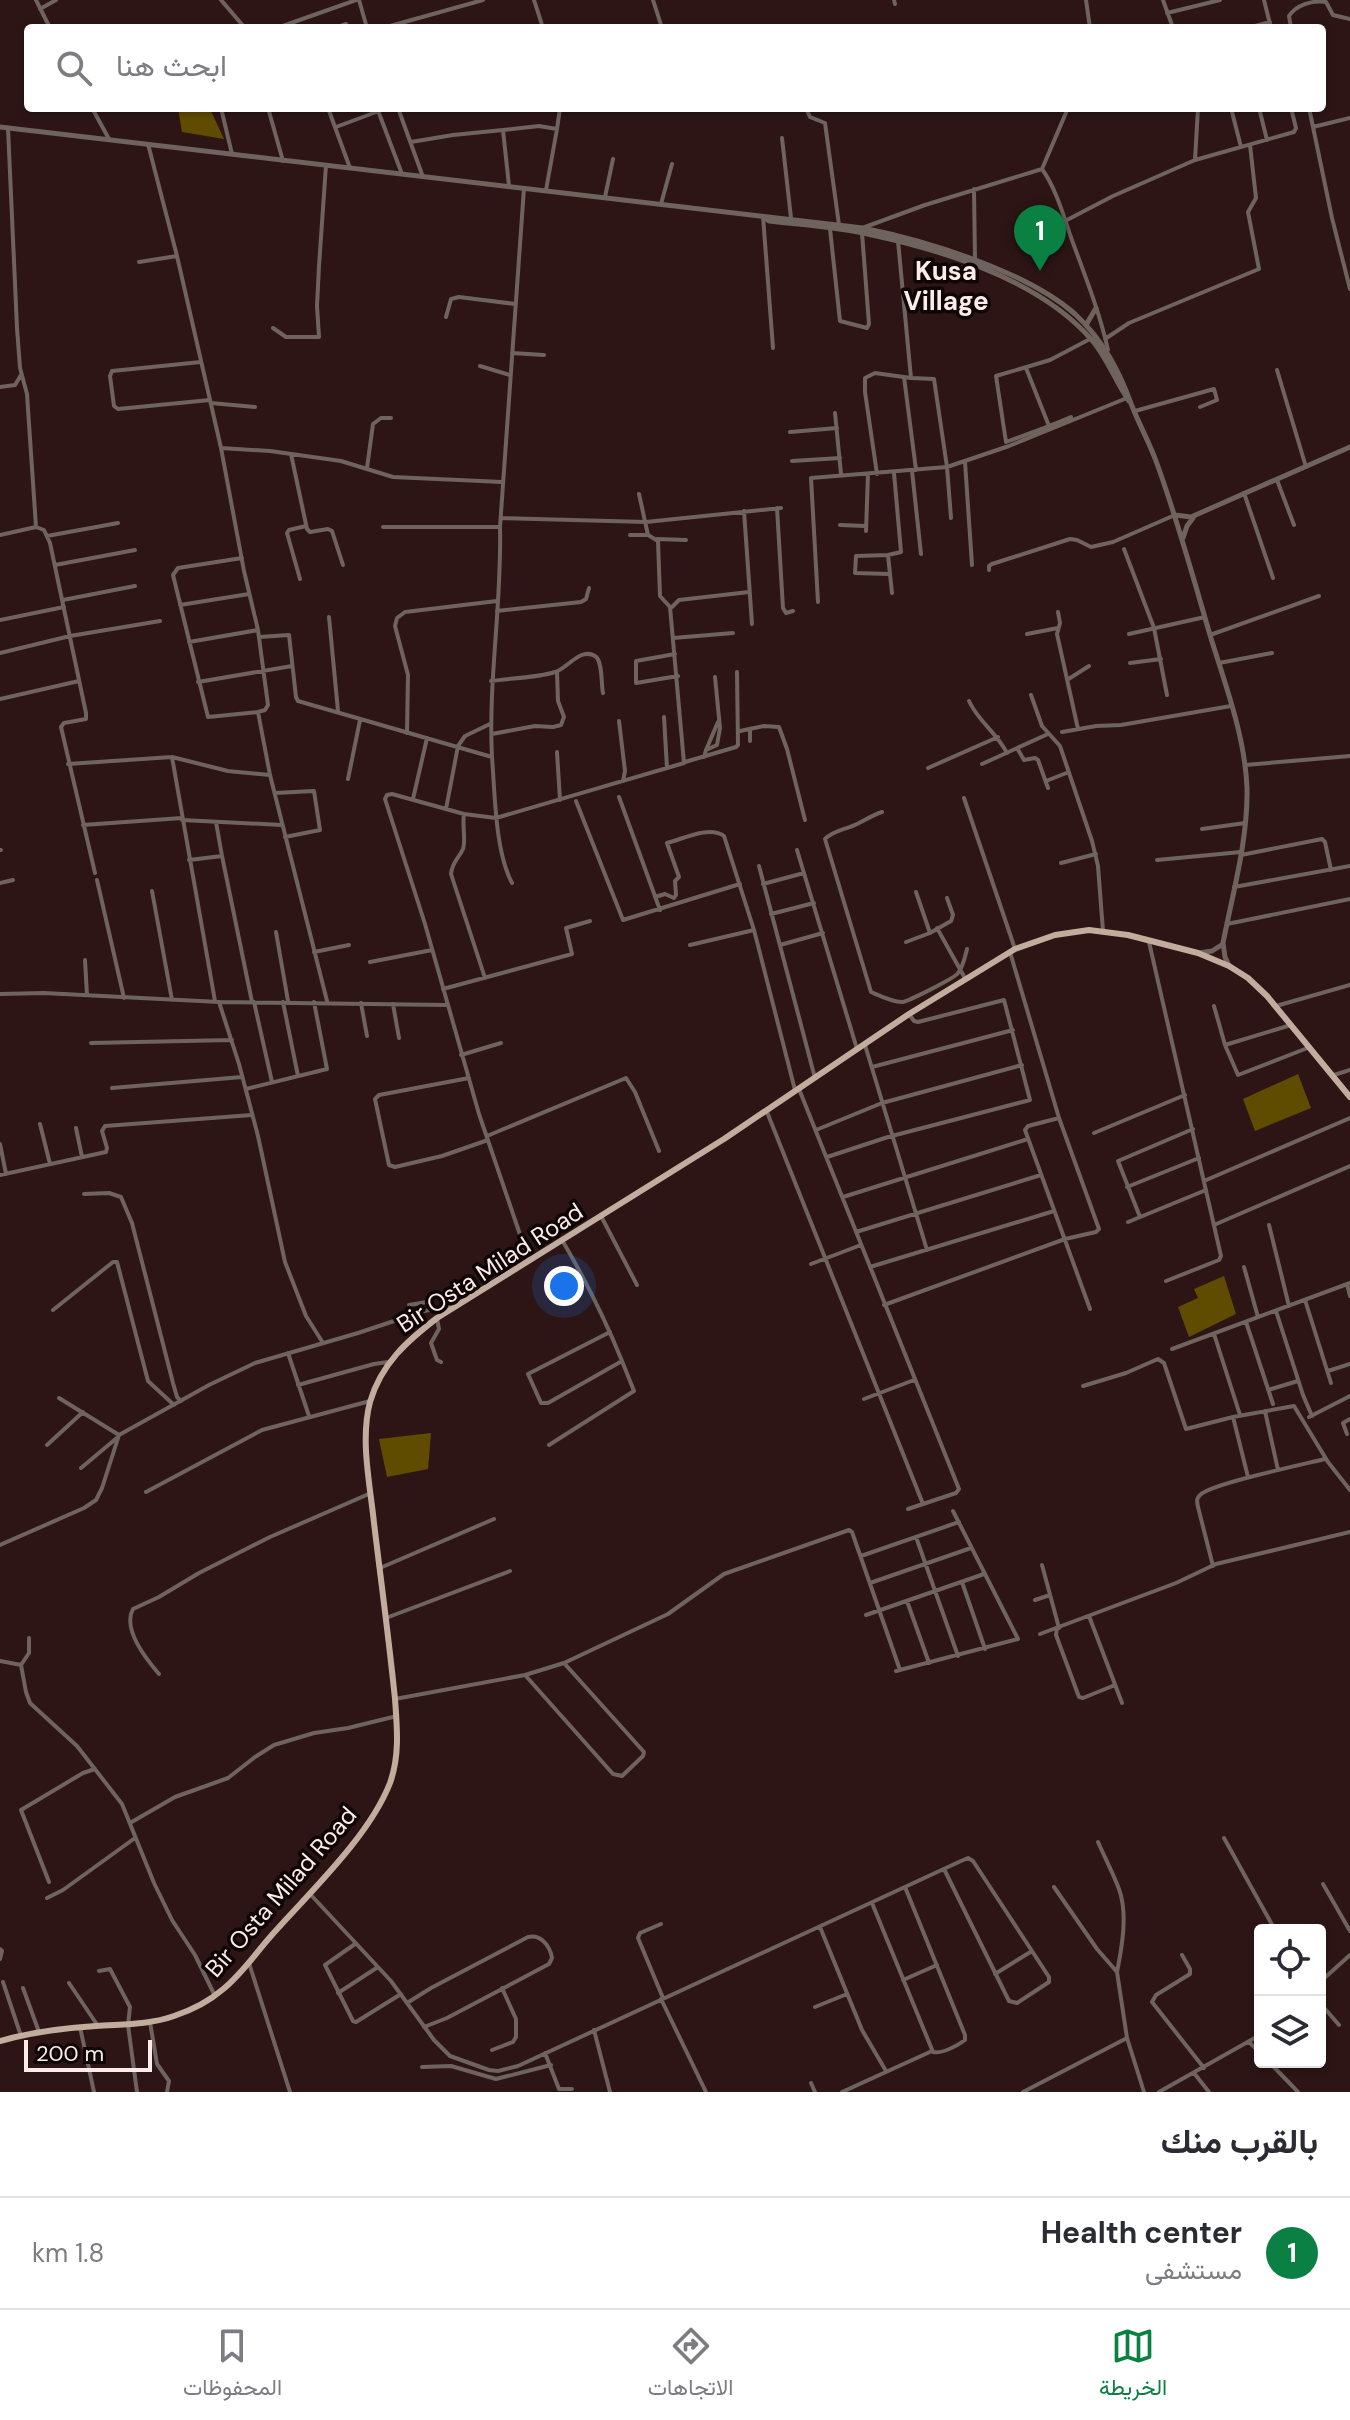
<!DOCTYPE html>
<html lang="ar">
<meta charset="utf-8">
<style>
:root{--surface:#fff;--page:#f7f7f7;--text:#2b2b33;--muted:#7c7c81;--line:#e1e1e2;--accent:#0b8043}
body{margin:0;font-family:"DM Sans",Vazirmatn,sans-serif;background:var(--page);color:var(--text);direction:rtl}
.controls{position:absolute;right:24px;bottom:24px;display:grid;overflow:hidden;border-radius:8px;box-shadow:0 2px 6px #0004}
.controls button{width:72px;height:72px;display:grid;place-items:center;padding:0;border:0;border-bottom:2px solid var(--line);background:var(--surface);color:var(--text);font:40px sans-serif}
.scale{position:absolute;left:24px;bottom:20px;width:128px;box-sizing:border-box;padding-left:8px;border:4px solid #fdebea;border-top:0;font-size:22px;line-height:28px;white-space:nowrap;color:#fdebea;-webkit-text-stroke:6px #0e0505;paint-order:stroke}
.you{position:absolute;left:564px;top:1286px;width:28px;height:28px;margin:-20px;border:6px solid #fff;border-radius:50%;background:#1a73e8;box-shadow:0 0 0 12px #1a73e833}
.badge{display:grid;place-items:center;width:52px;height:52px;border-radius:50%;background:var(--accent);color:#fff;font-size:26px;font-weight:700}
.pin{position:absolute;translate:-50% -66px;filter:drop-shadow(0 2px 4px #0008)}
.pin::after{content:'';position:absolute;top:42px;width:28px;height:24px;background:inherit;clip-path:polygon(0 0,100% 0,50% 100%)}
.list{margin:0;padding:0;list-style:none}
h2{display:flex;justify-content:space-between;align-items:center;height:104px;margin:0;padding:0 32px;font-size:34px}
h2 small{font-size:26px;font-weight:400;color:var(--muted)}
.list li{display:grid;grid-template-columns:52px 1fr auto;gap:24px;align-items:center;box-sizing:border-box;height:112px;padding:0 32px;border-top:2px solid var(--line)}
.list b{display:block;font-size:30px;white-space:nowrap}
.list p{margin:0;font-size:26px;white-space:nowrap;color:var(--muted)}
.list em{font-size:26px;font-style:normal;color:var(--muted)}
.icon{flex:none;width:44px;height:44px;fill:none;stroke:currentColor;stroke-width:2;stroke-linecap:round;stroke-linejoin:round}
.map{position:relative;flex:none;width:1350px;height:2092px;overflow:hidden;direction:ltr}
.search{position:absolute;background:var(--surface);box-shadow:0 2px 6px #0004;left:24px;right:24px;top:24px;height:88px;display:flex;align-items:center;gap:20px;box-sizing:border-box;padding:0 28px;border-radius:8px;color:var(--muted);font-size:30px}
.sheet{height:216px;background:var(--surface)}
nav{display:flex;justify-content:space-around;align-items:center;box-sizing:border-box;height:112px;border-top:2px solid var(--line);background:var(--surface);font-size:22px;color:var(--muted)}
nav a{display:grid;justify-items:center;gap:4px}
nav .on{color:var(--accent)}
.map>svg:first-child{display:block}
</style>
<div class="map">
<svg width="1350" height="2092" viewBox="0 0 1350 2092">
<rect width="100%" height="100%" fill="#2d1515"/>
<path fill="#604c00" d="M178 108 211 111 224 139 182 132Z
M1298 1074 1311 1108 1255 1131 1243 1099Z
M1224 1276 1236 1314 1189 1337 1178 1307 1198 1298 1194 1289Z
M431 1433 428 1469 387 1477 379 1439Z"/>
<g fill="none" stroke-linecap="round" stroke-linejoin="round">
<path stroke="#6e645d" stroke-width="4" d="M36 0 50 28
M221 0 245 28
M359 0 367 28
M534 0 543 28
M653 0 662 28
M894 0 895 4
M1086 0 1090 28
M1163 0 1173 28
M1264 0 1271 28
M40 9 56 0
M1167 13 1220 0
M277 28 356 0
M335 28 346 24 348 28
M383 28 483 0
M699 28H732
M1248 28 1270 22
M1291 28 1289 16C1296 5 1312 0 1326 2L1333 15 1350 19
M92 108 109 139
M221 108 232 154
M268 108 283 161
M328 108 350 168
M377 108 402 174
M398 108 423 177
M806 108 810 117 825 123 839 225
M1231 108 1241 147
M1259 108 1267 140
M1309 108 1313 127
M1350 118 1313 127 1332 218 1350 289
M336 127 379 111
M557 129 560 108
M503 130 539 126 557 129 546 190
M782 138 791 218
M411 142 453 135 503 130 509 186
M148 144 177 256 221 448 244 571 258 630 268 705 265 710 258 712 270 775
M1195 160 1198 108
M1042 169C1057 190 1064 218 1073 243 1086 278 1100 314 1108 350
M1042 169 1068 108
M974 189 975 261
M605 197 613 159
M661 204 672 164
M763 216 773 348
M1065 221 1113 196 1195 160 1294 132 1296 128 1291 108
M865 227 925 205 1042 169
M830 229 840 321 867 328 869 324 862 233
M898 241 911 378
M139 262 177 256
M446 317 451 299 459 297 515 304
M273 328 286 337H319L317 306 319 266 326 165
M1105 339 1129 323 1259 269 1248 212 1256 198 1250 145
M512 353 544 355
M201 362 112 371 110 376 114 406 118 409 210 400
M480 366 510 375
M1026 368 1049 426 1006 442 996 376 1050 360 1090 339
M1277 370 1306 467
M904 377 916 470
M0 387 15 385 21 375
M211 403 255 407
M1135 411 1214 389 1217 400 1200 407
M835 413 841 474
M1049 426 1071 417
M790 432 837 428
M221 448 270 451 341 461 393 477 502 482
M291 454 307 529 310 532 328 529 332 531 343 565
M792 461 840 458
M965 462 972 565
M367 468 373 424 381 418H391
M912 471 921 554
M877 474 865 392V378L875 373 911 378 934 379 947 467 951 518
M1277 480 1294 525
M1244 493 1273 578
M777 508 783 608 786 613 793 611
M744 511 752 624
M502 518 646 522 781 508
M840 525 866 526
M36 527 44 530 50 543 86 713V719L64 723 61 727 95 873
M383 527H500
M866 531 868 474
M0 535 36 527 27 394 20 368 17 328 8 128
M630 535H648
M47 536 118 523
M657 539 686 540
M1124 549 1154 628 1167 695
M888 555 856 556 855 573 889 574
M242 558 178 568 173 575 208 717 258 712
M55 565 135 550
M989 570V566L992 564 1070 539 1077 540 1091 547 1113 542 1175 515
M300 579 287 533 289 530 306 526
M892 593 888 555 901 552 894 473
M63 600 135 586
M818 602 811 478 947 467 1009 446 1127 398
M180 605 249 594
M672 607 679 600 749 592
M497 611 581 602 586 599 589 588
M1058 612 1060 623 1057 634 1078 729
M329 617 338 711
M0 620 64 607
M1027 634 1058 628
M1129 634 1205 617
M1210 635 1319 596
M259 637 289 635 296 697 298 701 492 757C495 794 495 851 512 883
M673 638 733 633
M189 642 258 630
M0 653 70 636 160 621
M675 654 636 661V683L678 676
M1130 663 1161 659
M1219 663 1272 653
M1067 680 1089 666
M491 681C511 678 537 678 555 672 567 669 580 647 595 656 603 661 601 685 603 693
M198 682 292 666
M1031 695 1042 726 1060 746 1092 841 1098 866 1103 931
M0 699 79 681
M969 701C978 721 996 732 1007 753
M664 717 667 768
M619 721 625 771 623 781
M750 729V741
M740 731 764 726 779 727 787 749 805 820
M1062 732 1096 726 1121 725 1231 706
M407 733 408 675 395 626 397 618 405 612 497 601
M492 734 535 726 553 727 561 725 564 717 558 701 557 672
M1017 748 1024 760 1035 758 1038 760 1048 788
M706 750 718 722
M557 752 560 800
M172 757 215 1001
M492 757C488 680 502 604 500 527L524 188
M704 757 706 750 717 745 720 728 715 677
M685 762 736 747 738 745 737 672
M68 764 172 757 228 771 270 775 327 1001
M982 764 1048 734
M1245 765 1350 756
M928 768 998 737
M348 779 360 720
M1046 781 1069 772
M275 793 314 791 320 830 285 837
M619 797 660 910
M964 798 1015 949
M413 799 427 738
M576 801 623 920 740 884
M446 809 458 746 465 736 490 724
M882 812C873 815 865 820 857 824 845 830 834 830 825 839L871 992C880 996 892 1002 902 1002 907 1002 955 978 958 973 963 967 965 957 967 949
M464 814C462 824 466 841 463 849 459 858 452 862 451 874L485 978
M182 820 282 825
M216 822 222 856
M83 825 182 818
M1202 829 1245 823
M0 850H1
M797 850 857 1049
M1241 855 1322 839 1325 842 1331 870
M189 860 222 856 252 1002
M1157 860 1241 852
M1061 863 1096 854
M759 866 815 1078
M97 880 124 998
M0 883 13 880
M763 884 804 873
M1234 887 1350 866
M152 891 172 1000
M916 892 930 933
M655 897 665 894 674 898 676 895 675 881 679 877 667 843C683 839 710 825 724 836L754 930 795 1090
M771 914 814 903
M1227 924 1350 899
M937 928 966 980
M276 932 288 1001
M906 942 930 933 951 921 953 915 947 898
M1149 942 1221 1256 1219 1260 1166 1281
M690 945 754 930
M780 945 823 933
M314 952 349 945
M85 960 87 995
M370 962 432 950
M443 989 572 954 566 928 590 921
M0 994 44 993 219 1002 447 1005
M219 1002 239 1064 258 1136 285 1262 306 1316 323 1343
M254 1002 272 1082
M283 1002 298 1076
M361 1003 367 1036
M393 1004 399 1038
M1214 1006 1225 1045 1238 1075 1310 1047
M1276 1006 1350 985
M91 1043 232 1040
M865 1045 927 1250
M1225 1045 1291 1025
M461 1055 501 1043
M872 1067 1013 1030
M1334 1075 1350 1070
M469 1078 379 1095 375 1099 389 1165 395 1167 442 1156 488 1140
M112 1088 242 1077
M246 1089 327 1069 314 1002
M799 1089 959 1489 956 1493 908 1509
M767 1112 923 1504
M1059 1118 1028 1126 1025 1130 1090 1309
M40 1124 50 1164
M76 1128 82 1157
M816 1130 882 1103 1022 1065
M1094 1133 1185 1095
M487 1136 626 1078 635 1092 659 1151
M0 1144 6 1174
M827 1157 888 1137 1030 1100 1004 1000 918 1022 914 1021 909 1014
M0 1175 106 1152 107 1148 102 1131 105 1126 252 1115
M1204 1181 1350 1118
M1127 1187 1199 1158
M84 1194 109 1193 121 1197 132 1223 173 1383 177 1397 181 1401
M843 1197 1028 1139
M601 1216 637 1285
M1140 1217 1118 1161 1193 1129
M1128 1222 1206 1190
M1214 1225 1350 1166
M1269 1225 1289 1306
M856 1232 1041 1175
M562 1240C585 1279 605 1319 622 1361L548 1403H541L528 1374 610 1332
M529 1261 479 1114 425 924 385 799 387 795 392 794 464 814 496 818 684 763 670 607 660 596 658 541 648 535 639 494
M811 1264 861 1245
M870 1267 1054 1211
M1244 1267 1258 1317
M1347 1284 1350 1296
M1305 1300 1331 1383
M409 1305 427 1302 439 1293 479 1290
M884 1305 1065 1239 1096 1232 1099 1229 1059 1118 1010 952
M53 1310 113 1262H117L148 1381 174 1405
M1276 1311 1303 1395 1312 1416
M437 1318 439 1329 431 1343 437 1360 441 1362
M1246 1322 1273 1404
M1214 1334 1240 1415
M1172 1349 1350 1283
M288 1353 309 1416
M1328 1371 1350 1364
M298 1385 374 1364 388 1362
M1083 1386 1126 1373 1158 1359 1164 1363 1186 1429 1233 1417 1294 1406 1328 1462 1350 1490
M1268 1390 1298 1381
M59 1398 119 1435
M864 1399 914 1380
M1265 1411 1278 1470
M1233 1417 1248 1477
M1309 1417 1350 1396
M1347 1434 1343 1423 1350 1419
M47 1445 83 1412
M549 1445 634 1391 622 1361
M81 1468 118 1437
M146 1492 262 1430 370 1401
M916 1537 958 1656
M0 1545 84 1508 96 1500 102 1488 119 1435 209 1385 255 1363 358 1333 424 1311 451 1306
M861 1556 959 1522
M1042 1565 1059 1628
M1213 1566 1198 1507C1197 1501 1196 1499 1200 1495 1210 1484 1305 1464 1325 1459
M380 1568 494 1519
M962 1582 985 1649
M870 1583 971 1548
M1035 1600 1050 1595
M907 1601 929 1663
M866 1615 984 1574
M1089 1616 1122 1703
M386 1618 510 1571
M1057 1628 1056 1635 1079 1697 1083 1698 1115 1685
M1040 1634 1176 1583 1216 1564 1350 1532
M29 1638V1653L21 1665 26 1692 30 1703 77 1746 122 1804 154 1883 172 1920 195 1955 215 1996
M0 1661 21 1665
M896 1671 1018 1639 953 1511
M159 1674C146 1659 122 1629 133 1609L159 1597 199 1573 270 1537 371 1493
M525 1675 613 1774 622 1776 643 1756 644 1752 564 1663
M395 1699 525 1675 564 1663 668 1614 724 1574 849 1530 852 1532 900 1670
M130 1823 175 1797 228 1778 255 1757 274 1745 314 1733 348 1728 397 1716
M1224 1838 1275 1930
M1098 1842C1105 1858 1113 1873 1119 1889 1128 1914 1122 1947 1117 1972
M49 1882 21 1810 83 1773 95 1769
M1323 1884 1350 1931
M1054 1887 1097 1949 1117 1972 1127 2038 1144 2092
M311 1895 391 1981 434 2040 450 2056 489 2070 498 2071 518 2066 961 1861 968 1858 973 1861 1049 1977V1982L1017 2003 1009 2001 944 1869
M47 1898 63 1890 135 1838
M872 1903 933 2052C942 2054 957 2046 965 2040V2035L905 1887
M661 1924 640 1933 638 1938 663 1998
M820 1927 862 2030 886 2071
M355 1944 325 1965 353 2021 356 2022 401 1994
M0 1949 2 1951 0 1959
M1182 1955 1190 1969V1974L1156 1995 1152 2002 1204 2068
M249 1963 290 2092
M99 1971 110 1969 130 2007 128 2025 137 2092
M995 1974 1032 1951
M903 1980 937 1965
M3 1982 21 2036
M1320 1982 1350 1955
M69 1983 98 2026
M23 1988 39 2032
M338 1993 378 1967
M661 1999 706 2092
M407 2003 431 1988 528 1937C541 1934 550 1946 552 1958L549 1964 447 2018 424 2027
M1320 2003 1339 2025
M815 2007 847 1994
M150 2022 157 2064 169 2081 167 2092
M80 2027 94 2092
M594 2030 610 2092
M1249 2042 1260 2053
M492 2050 513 2042 516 2037V2019L502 1988
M545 2053 559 2089H572
M1269 2062 1298 2092
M422 2067 451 2066 496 2079 551 2065
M1194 2073 1209 2092
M811 2083 815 2092
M842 2092 932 2051
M1023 2092 1127 2038
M1159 2092 1260 2035"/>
<path stroke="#6e645d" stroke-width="5" d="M0 127 863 228C927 241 1026 271 1075 314 1103 340 1119 370 1132 406 1139 424 1149 442 1156 461 1177 518 1193 577 1210 635 1225 684 1245 736 1247 788 1248 840 1233 892 1223 943L1225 957 1229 966
M764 217 769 221C803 225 839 227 872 235 946 251 1040 281 1091 339 1107 357 1115 381 1129 401
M1086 325 1096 308
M1175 515 1191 517 1350 447
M1183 538 1187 526 1193 518
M1199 953 1212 951 1223 944"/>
<path stroke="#c1ac9d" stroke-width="6" d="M0 2041C32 2032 63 2028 96 2026 122 2024 149 2025 174 2016 192 2010 208 2002 222 1990 241 1975 255 1954 271 1936 309 1893 369 1837 390 1783 400 1755 397 1727 395 1699 389 1640 381 1581 374 1523 370 1484 360 1440 370 1402 381 1364 407 1341 437 1318L724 1139 909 1014 1015 949 1055 935 1089 930 1128 935 1198 953 1229 966 1248 978 1267 996 1350 1097"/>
</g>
<g text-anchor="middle" stroke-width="7" stroke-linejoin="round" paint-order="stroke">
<g font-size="24" fill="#fdebea" stroke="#0e0505">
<text transform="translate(490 1268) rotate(-33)" y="8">Bir Osta Milad Road</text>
<text transform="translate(281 1892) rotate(-49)" y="8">Bir Osta Milad Road</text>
</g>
<g font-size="26" font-weight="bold" fill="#fdebea" stroke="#0e0505">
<text x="946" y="280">Kusa<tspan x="946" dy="30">Village</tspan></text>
</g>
</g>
</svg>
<div class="controls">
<button><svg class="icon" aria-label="locate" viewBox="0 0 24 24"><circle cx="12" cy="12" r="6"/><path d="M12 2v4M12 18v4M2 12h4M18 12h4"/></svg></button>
<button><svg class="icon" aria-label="layers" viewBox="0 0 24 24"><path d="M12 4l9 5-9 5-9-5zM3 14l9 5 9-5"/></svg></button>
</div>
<div class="scale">200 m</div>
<div class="you"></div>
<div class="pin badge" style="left:1040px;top:271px">1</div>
<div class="search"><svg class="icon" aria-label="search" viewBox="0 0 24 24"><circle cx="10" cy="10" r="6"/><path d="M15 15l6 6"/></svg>ابحث هنا</div>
</div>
<section class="sheet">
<h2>بالقرب منك<small></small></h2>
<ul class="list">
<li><span class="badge">1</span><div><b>Health center</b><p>مستشفى</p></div><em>1.8 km</em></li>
</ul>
</section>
<nav>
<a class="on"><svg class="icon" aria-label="map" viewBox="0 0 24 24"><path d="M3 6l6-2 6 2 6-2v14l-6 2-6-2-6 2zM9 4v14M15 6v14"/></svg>الخريطة</a>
<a><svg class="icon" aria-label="directions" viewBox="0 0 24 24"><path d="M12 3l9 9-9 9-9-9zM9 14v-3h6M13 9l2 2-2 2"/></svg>الاتجاهات</a>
<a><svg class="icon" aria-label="saved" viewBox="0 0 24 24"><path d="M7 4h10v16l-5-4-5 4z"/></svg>المحفوظات</a>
</nav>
